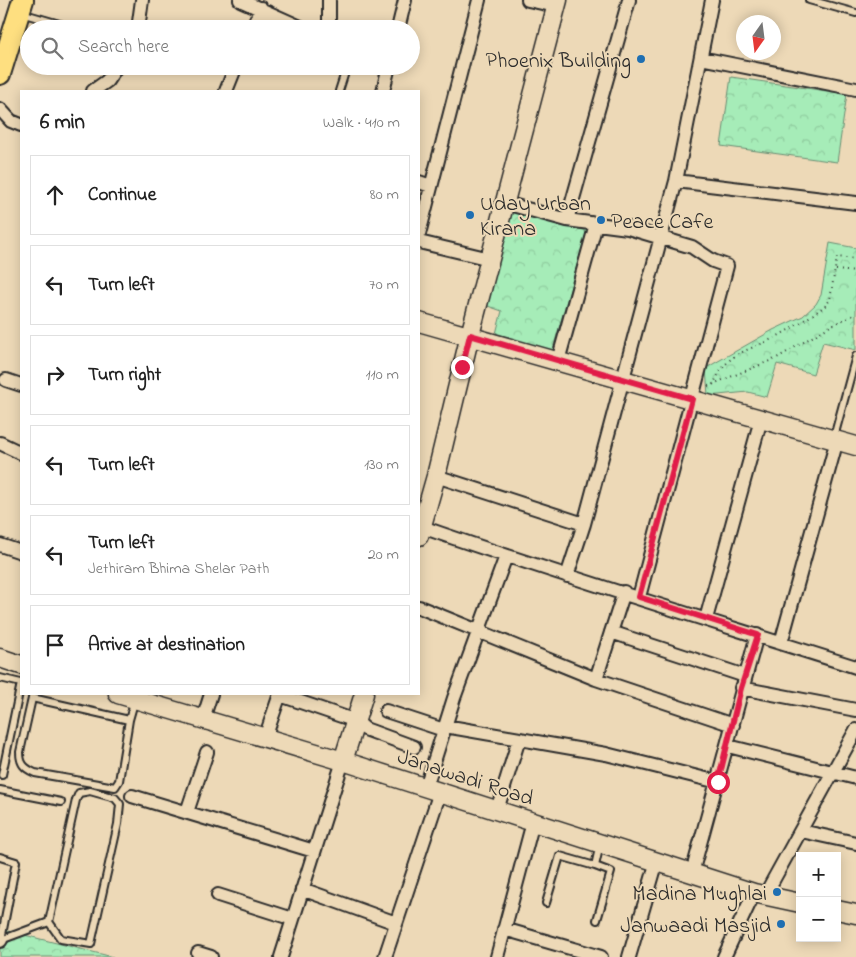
<!DOCTYPE html>
<meta charset="utf-8">
<style>
:root{--surface:#fff;--page:#f6f6f6;--text:#222;--muted:#767676;--line:#e0e0e0}
body{margin:0;font-family:"Indie Flower",sans-serif;background:var(--page);color:var(--text)}
.controls{position:absolute;right:15px;bottom:15px;display:grid;overflow:hidden;border-radius:0px;box-shadow:0 2px 12px #0003}
.controls button{width:45px;height:45px;display:grid;place-items:center;padding:0;border:0;border-bottom:1px solid var(--line);background:var(--surface);color:var(--text);font:25px sans-serif}
.compass{position:absolute;left:736px;top:15px;width:45px;height:45px;border-radius:50%;background:var(--surface);box-shadow:0 2px 12px #0003;rotate:194deg}
.stop{position:absolute;width:15px;height:15px;margin:-11px;border:4px solid #e11d48;border-radius:50%;background:#fff}
.stop.end{background:#e11d48;border-color:#fff;box-shadow:0 1px 5px #0008}
.list{margin:0;padding:0;list-style:none}
h2{display:flex;justify-content:space-between;align-items:center;height:65px;margin:0;padding:0 20px;font-size:21px}
h2 small{font-size:16px;font-weight:400;color:var(--muted)}
.list li{display:grid;grid-template-columns:32px 1fr auto;gap:15px;align-items:center;box-sizing:border-box;height:80px;margin:0 10px 10px;padding:0 10px;border:1px solid var(--line);border-radius:0px}
.list b{display:block;font-size:19px;white-space:nowrap}
.list p{margin:0;font-size:16px;white-space:nowrap;color:var(--muted)}
.list em{font-size:16px;font-style:normal;color:var(--muted)}
.icon{flex:none;width:28px;height:28px;fill:none;stroke:currentColor;stroke-width:2;stroke-linecap:round;stroke-linejoin:round}
.map{position:relative;flex:none;width:856px;height:957px;overflow:hidden}
.search{position:absolute;background:var(--surface);box-shadow:0 2px 12px #0003;left:20px;top:20px;width:400px;height:55px;display:flex;align-items:center;gap:12px;box-sizing:border-box;padding:0 18px;border-radius:28px;color:var(--muted);font-size:19px}
.panel{position:absolute;background:var(--surface);box-shadow:0 2px 12px #0003;left:20px;top:90px;width:400px;height:605px;border-radius:0px}
.map>svg:first-child{display:block}
</style>
<div class="map">
<svg width="856" height="957" viewBox="0 0 856 957">
<defs>
<pattern id="park-crowns" width="20" height="18" patternUnits="userSpaceOnUse" patternTransform="scale(1.25)"><rect width="20" height="18" fill="#a6ecb8"/><path d="M2 6a3 3 0 1 1 6 0M12 15a3 3 0 1 1 6 0" fill="none" stroke="#8fcb9e"/></pattern>
</defs>
<rect width="100%" height="100%" fill="#edd9b7"/>
<filter id="ink" filterUnits="userSpaceOnUse"><feTurbulence type="fractalNoise" baseFrequency=".02" numOctaves="2"/><feDisplacementMap in="SourceGraphic" scale="10" xChannelSelector="R" yChannelSelector="G"/><feConvolveMatrix kernelMatrix="1 2 1 2 8 2 1 2 1" color-interpolation-filters="sRGB"/></filter>
<g filter="url(#ink)">
<path fill="url(#park-crowns)" stroke="#688c72" d="M731 77 847 94 837 162 721 146Z
M510 206 588 227 550 359 494 341 502 311 482 304Z
M830 243 856 248V350L823 342 813 374 777 364 767 397 748 392 708 396 706 368 773 330 803 316 816 304 821 295Z
M0 929 113 957H0Z"/>
<g fill="none" stroke-linecap="round" stroke-linejoin="round">
<g stroke="#2b2b2b" stroke-width="10">
<path id="lane" d="M809 0 856 13
M21 13 77 29
M339 91 347 66
M834 437 856 356
M0 678 21 683
M33 694 20 752C20 764 24 768 35 773L115 787 119 781 129 720 135 699
M32 698 129 720
M2 775 21 683
M0 790 61 802
M90 791 115 798 120 804 118 824 91 944 61 939 49 922 76 800 79 793Z
M0 857 16 862 1 940
M546 903 560 856 595 866
M597 920 611 872 595 866 600 844
M1 940 49 922"/>
</g>
<g stroke="#2b2b2b" stroke-width="16">
<path id="street" d="M240 0 305 29
M528 0 556 6
M138 29 142 0
M252 29 261 8
M329 29V0
M398 29 405 0
M701 58 856 89
M93 91 107 81 117 66
M226 91 236 66
M383 91 389 66
M0 109 11 121 21 125
M676 181 856 203
M419 182 431 186
M505 203 567 220 628 228 692 247 713 261 727 266 639 597
M567 220 629 0
M419 234 479 0
M419 242 490 259
M558 361 596 224
M6 380 21 385
M0 443 21 453
M436 476 584 524
M422 527C565 577 711 621 856 667
M0 545 21 552
M567 576 584 524 676 181 712 0
M419 607 596 679 733 725
M706 619 761 419
M611 632 745 676
M781 643 837 440
M596 679 624 592
M741 688 856 710
M280 695 356 721 365 729 414 747
M386 711 444 730
M203 719 211 694
M445 726 606 754 718 782
M265 738 280 694
M728 746 856 778
M426 787 454 698 506 556
M132 796 314 851
M497 810 519 739
M187 812 207 752
M801 831 856 843
M692 873 757 635
M302 889 396 923
M218 895 293 919
M765 895 856 730
M504 929 601 957
M0 941 1 940
M198 953 211 957
M281 957 343 761
M385 957 440 792
M497 957 533 822
M629 957 657 861
M724 957 754 893"/>
</g>
<g stroke="#2b2b2b" stroke-width="21">
<path id="secondary" d="M419 322 856 446
M419 536 436 476 470 335 558 0
M0 658 21 665
M118 694 343 761 754 893 800 903
M343 761 364 694
M837 910 856 914"/>
</g>
<g stroke="#2b2b2b" stroke-width="24">
<path id="primary" d="M0 74 23 0"/>
</g>
<path stroke="#2b2b2b" stroke-width="2" stroke-dasharray="1 4" stroke-linecap="butt" d="M836 270 856 272
M713 385C729 351 741 354 772 339 790 330 808 318 825 306L830 300 837 257 856 259
M708 386 777 358 832 325 856 314"/>
<use href="#lane" stroke="#edd9b7" stroke-width="6"/>
<use href="#street" stroke="#edd9b7" stroke-width="12"/>
<use href="#secondary" stroke="#edd9b7" stroke-width="18"/>
<use href="#primary" stroke="#fedf80" stroke-width="20"/>
</g>
</g>
<g fill="none" stroke-linecap="round" stroke-linejoin="round" filter="url(#ink)">
<path stroke="#e11d48" stroke-width="6" d="M462 367 470 335 692 399 639 597 758 635 741 688 718 782"/>
</g>
<g fill="#1f6fb2" stroke="#edd9b7" stroke-width="2">
<circle cx="641" cy="59" r="5"/>
<circle cx="470" cy="215" r="5"/>
<circle cx="601" cy="220" r="5"/>
<circle cx="777" cy="892" r="5"/>
<circle cx="781" cy="924" r="5"/>
</g>
<g text-anchor="middle" stroke-width="4" stroke-linejoin="round" paint-order="stroke">
<g font-size="22" fill="#2b2b2b" stroke="#edd9b7" text-anchor="end">
<text x="631" y="67">Phoenix Building</text>
<text x="480" y="210" text-anchor="start">Uday Urban<tspan x="480" dy="25">Kirana</tspan></text>
<text x="611" y="228" text-anchor="start">Peace Cafe</text>
<text x="767" y="900">Madina Mughlai</text>
<text x="771" y="932">Janwaadi Masjid</text>
</g>
<g font-size="22" fill="#2b2b2b" stroke="#edd9b7">
<text transform="translate(466 776) rotate(18)" y="8">Janawadi Road</text>
</g>
</g>
</svg>
<div class="controls">
<button>+</button>
<button>−</button>
</div>
<svg class="compass" viewBox="-18 -18 36 36"><path d="M0-13l5 13h-10z" fill="#e53935"/><path d="M0 13l5-13h-10z" fill="#767676"/></svg>
<div class="stop" style="left:718px;top:782px"></div>
<div class="stop end" style="left:462px;top:367px"></div>
<div class="search"><svg class="icon" aria-label="search" viewBox="0 0 24 24"><circle cx="10" cy="10" r="6"/><path d="M15 15l6 6"/></svg>Search here</div>
<section class="panel">
<h2>6 min<small>Walk · 410 m</small></h2>
<ul class="list">
<li><svg class="icon" aria-label="ahead" viewBox="0 0 24 24"><path d="M12 20V5M6 11l6-6 6 6"/></svg><div><b>Continue</b></div><em>80 m</em></li>
<li><svg class="icon" aria-label="left" viewBox="0 0 24 24"><path d="M17 20v-9H6M10 6l-5 5 5 5"/></svg><div><b>Turn left</b></div><em>70 m</em></li>
<li><svg class="icon" aria-label="right" viewBox="0 0 24 24"><path d="M7 20v-9h11M14 6l5 5-5 5"/></svg><div><b>Turn right</b></div><em>110 m</em></li>
<li><svg class="icon" aria-label="left" viewBox="0 0 24 24"><path d="M17 20v-9H6M10 6l-5 5 5 5"/></svg><div><b>Turn left</b></div><em>130 m</em></li>
<li><svg class="icon" aria-label="left" viewBox="0 0 24 24"><path d="M17 20v-9H6M10 6l-5 5 5 5"/></svg><div><b>Turn left</b><p>Jethiram Bhima Shelar Path</p></div><em>20 m</em></li>
<li><svg class="icon" aria-label="arrive" viewBox="0 0 24 24"><path d="M6 21V4h12l-3 4 3 4H6"/></svg><div><b>Arrive at destination</b></div></li>
</ul>
</section>
</div>
